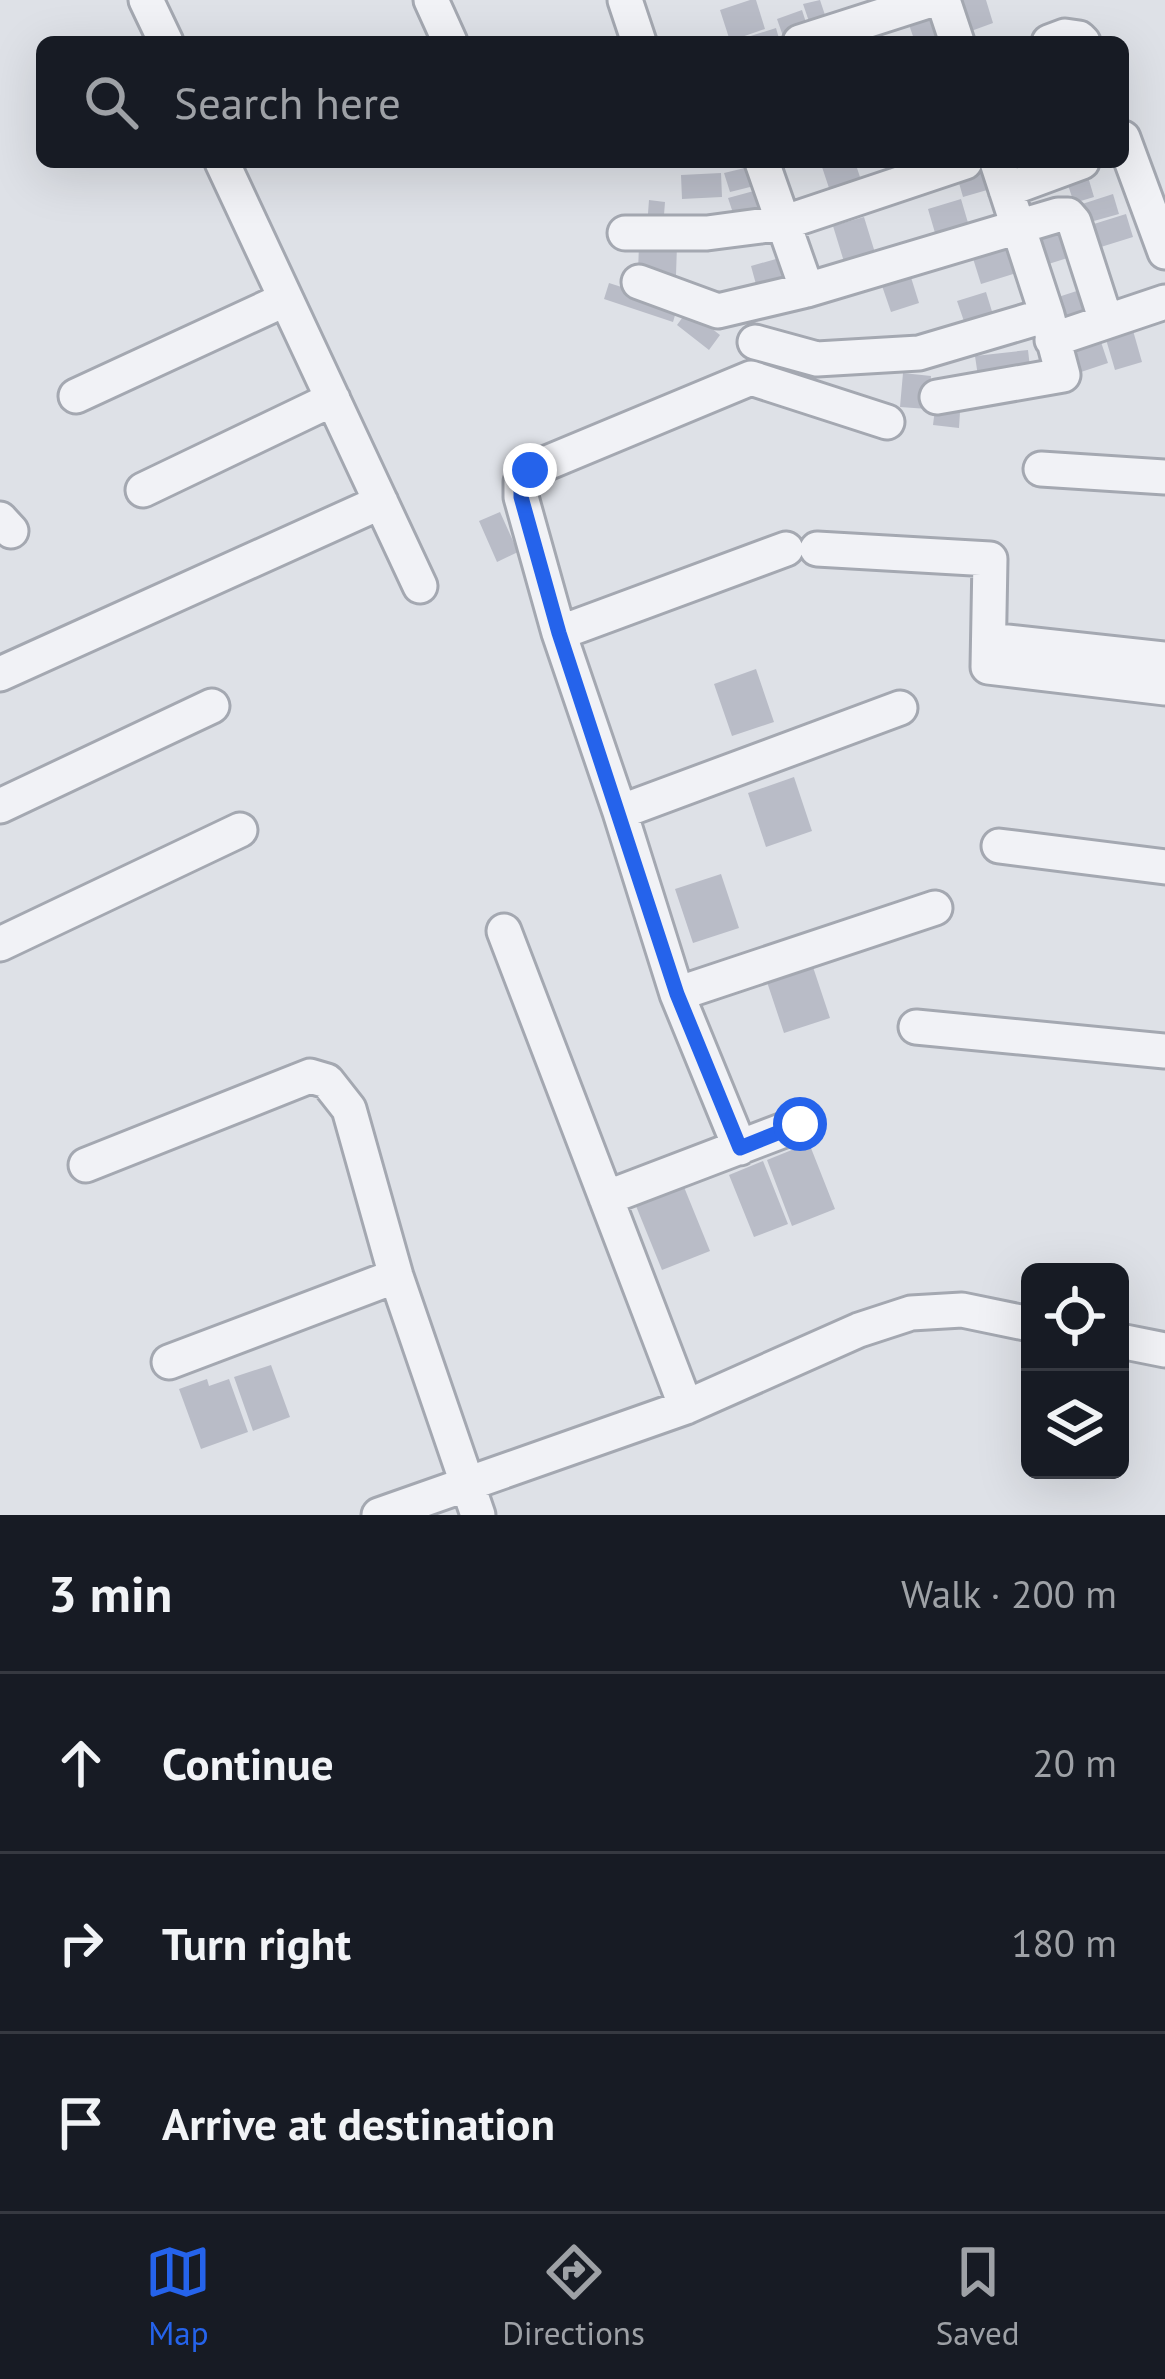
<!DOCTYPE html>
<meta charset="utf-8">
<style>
:root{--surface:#171b24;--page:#242831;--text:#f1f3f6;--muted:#9ea1a6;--line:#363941;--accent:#2563eb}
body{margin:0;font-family:"PT Sans",sans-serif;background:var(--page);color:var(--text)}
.controls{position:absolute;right:36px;bottom:36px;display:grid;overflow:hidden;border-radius:18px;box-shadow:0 12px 48px #0002}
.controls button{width:108px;height:108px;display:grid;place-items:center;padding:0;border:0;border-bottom:3px solid var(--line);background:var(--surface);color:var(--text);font:60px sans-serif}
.stop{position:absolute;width:36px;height:36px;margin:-27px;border:9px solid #2563eb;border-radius:50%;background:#fff}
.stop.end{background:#2563eb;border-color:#fff;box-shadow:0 3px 12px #0008}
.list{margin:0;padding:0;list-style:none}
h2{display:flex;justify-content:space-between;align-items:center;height:156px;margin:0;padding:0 48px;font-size:51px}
h2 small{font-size:39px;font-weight:400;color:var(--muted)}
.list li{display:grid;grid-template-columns:78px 1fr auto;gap:36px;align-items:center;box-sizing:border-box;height:180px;padding:0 48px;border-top:3px solid var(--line)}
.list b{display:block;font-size:45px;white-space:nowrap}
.list em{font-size:39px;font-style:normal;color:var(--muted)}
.icon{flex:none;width:66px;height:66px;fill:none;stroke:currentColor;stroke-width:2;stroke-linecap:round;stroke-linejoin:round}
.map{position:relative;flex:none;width:1165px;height:1515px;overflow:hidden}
.search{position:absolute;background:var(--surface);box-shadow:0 12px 48px #0002;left:36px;right:36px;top:36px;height:132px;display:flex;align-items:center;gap:30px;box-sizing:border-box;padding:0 42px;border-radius:18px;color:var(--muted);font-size:45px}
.sheet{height:696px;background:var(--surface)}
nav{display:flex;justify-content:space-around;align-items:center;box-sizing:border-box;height:168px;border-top:3px solid var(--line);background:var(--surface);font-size:33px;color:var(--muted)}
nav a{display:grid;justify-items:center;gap:6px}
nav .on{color:var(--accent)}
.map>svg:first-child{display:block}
</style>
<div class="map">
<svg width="1165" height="1515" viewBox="0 0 1165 1515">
<rect width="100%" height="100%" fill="#dee1e7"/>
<path fill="#b9bcc7" d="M750 0H756L765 29 730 41 720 10Z
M820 0 830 30 814 36 803 4Z
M963 0H986L993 23 963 34 953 3Z
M802 10 810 35 785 42 777 19Z
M936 10 945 36 928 42H915L907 19Z
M776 28 780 42H735V41Z
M826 162H855L862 183 831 194 821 164Z
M753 166 758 185 730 192 724 173Z
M987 167 994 188 963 197 957 176Z
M1086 170 1094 197 1074 203 1065 176Z
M721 173 722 197 682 199 681 175Z
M765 188 770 206 734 216 728 198Z
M1113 194 1119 214 1083 224 1076 206Z
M961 199 971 233 938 243 928 209Z
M649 200 665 202 663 228 647 227Z
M1126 214 1133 237 1088 251 1081 228Z
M864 217 876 256 845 265 833 226Z
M1066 221 1077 255 1039 267 1029 233Z
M1013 239 1023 271 981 284 971 252Z
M639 244 677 245 676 275 638 273Z
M790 255 797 277 757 288 751 266Z
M909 271 919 303 891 312 880 280Z
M609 283 678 305 673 322 604 299Z
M1086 288 1096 320 1059 332 1049 300Z
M986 292 995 321 967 330 957 301Z
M688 310 720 335 709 350 677 325Z
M1132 327 1142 362 1115 370 1105 336Z
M1100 339 1108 363 1078 373 1071 348Z
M1028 350 1031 376 979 383 975 356Z
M903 373 931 376 928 409 900 407Z
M935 409 960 412 959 428 933 425Z
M500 512 518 552 497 562 479 521Z
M756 669 774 722 732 736 714 684Z
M794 777 812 831 766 847 748 793Z
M721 874 739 928 693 943 675 889Z
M812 964 830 1018 784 1033 766 979Z
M809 1143 835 1209 792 1226 767 1160Z
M763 1161 788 1224 754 1237 729 1175Z
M684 1187 710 1251 662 1270 636 1206Z
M271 1365 290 1417 253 1431 234 1377Z
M207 1379 209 1386 229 1379 248 1432 201 1449 179 1389Z"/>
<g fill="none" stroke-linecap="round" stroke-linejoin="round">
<g stroke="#a4a8b1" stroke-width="39">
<path id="minor" d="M146 0 166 42
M431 0 450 42
M625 0 639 42
M943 0 957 42
M800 42 931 0
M1049 42 1065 36 1079 38 1083 42
M1123 138 1165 252
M222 162 420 586
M762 162 807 290
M1006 190 1082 162
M625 233H707L783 223 965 162
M639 282 718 311 807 290 1058 215H1068L1074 222 1106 321
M1052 340 1165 302
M755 342 817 359 919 353 1047 315
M76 396 286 299
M937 397 1063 375 1047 315 997 162
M1041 469 1165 477
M143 490 333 399
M0 519 11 531
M817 549 990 559 988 667 1165 688
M559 633 786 549
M989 640 1165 659
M0 674 381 502
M0 806 212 706
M620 812 900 708
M999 846 1165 867
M504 931 686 1407
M0 944 240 830
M677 994 935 908
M916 1027 1165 1051
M740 1148 677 994 620 812 559 633 521 497V482L530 470 751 378 887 422
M86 1165 310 1076 327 1081 349 1109 396 1276 478 1515
M606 1198 800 1124
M1120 1341 1165 1350
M169 1362 396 1276
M379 1515 686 1407 859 1330 911 1313 962 1310 1030 1324"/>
</g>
<use href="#minor" stroke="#f1f2f6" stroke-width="33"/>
</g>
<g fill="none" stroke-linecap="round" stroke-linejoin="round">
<path stroke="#2563eb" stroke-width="15" d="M530 470 521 482V497L559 633 677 994 740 1148 800 1124"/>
</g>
</svg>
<div class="controls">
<button><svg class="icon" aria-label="locate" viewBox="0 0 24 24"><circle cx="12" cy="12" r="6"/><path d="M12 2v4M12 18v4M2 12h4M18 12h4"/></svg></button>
<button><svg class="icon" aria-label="layers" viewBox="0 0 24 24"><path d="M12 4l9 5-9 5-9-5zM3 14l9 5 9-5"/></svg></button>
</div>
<div class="stop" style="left:800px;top:1124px"></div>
<div class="stop end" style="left:530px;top:470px"></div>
<div class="search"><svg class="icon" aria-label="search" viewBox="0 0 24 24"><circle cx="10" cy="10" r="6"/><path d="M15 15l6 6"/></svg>Search here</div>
</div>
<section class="sheet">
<h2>3 min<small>Walk · 200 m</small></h2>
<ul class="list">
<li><svg class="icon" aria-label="ahead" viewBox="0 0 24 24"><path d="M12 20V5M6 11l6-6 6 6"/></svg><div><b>Continue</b></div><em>20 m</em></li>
<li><svg class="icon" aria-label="right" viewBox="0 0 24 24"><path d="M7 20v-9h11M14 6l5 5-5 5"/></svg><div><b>Turn right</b></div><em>180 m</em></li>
<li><svg class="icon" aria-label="arrive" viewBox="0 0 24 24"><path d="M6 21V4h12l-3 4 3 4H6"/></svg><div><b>Arrive at destination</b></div></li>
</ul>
</section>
<nav>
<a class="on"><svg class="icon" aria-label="map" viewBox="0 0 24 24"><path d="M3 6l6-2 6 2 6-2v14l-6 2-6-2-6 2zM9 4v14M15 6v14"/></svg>Map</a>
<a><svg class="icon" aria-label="directions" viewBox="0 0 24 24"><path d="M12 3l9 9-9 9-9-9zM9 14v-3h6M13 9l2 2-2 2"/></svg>Directions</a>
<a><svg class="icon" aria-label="saved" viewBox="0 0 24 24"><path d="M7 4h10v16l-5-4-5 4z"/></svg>Saved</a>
</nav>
